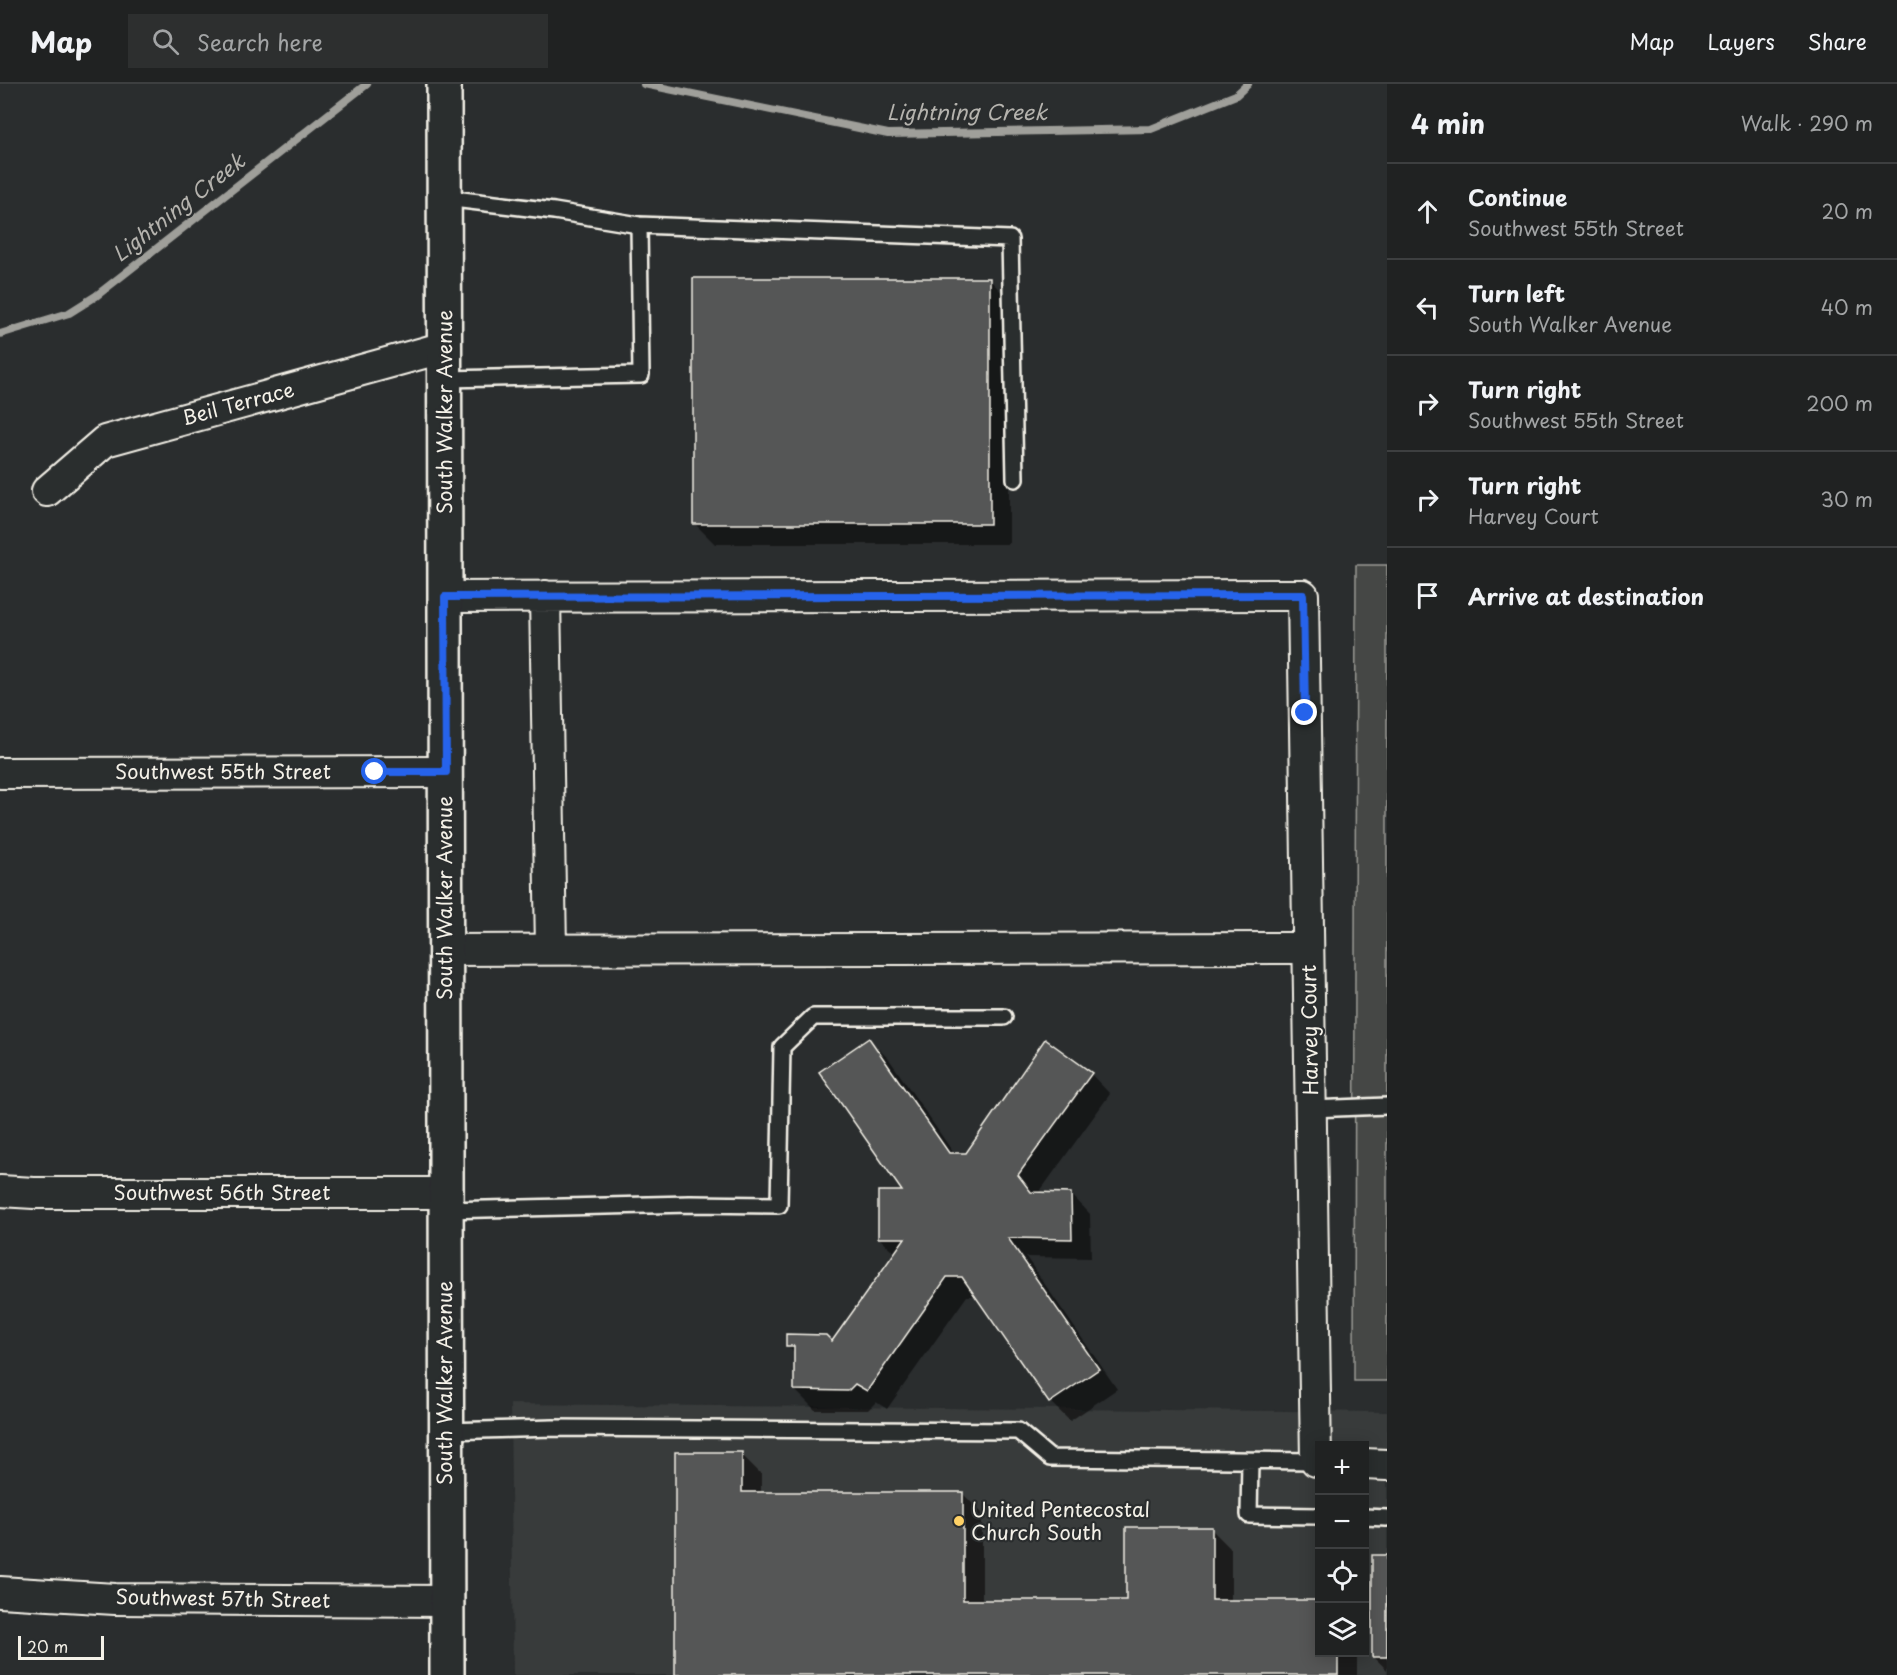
<!DOCTYPE html>
<meta charset="utf-8">
<style>
:root{--surface:#202222;--page:#2d2f2f;--text:#f1f3f6;--muted:#a2a4a5;--line:#3d3f40}
body{margin:0;font-family:"Playpen Sans",sans-serif;background:var(--page);color:var(--text)}
.controls{position:absolute;right:18px;bottom:18px;display:grid;overflow:hidden;border-radius:0px;box-shadow:0 3px 15px #0003}
.controls button{width:54px;height:54px;display:grid;place-items:center;padding:0;border:0;border-bottom:2px solid var(--line);background:var(--surface);color:var(--text);font:30px sans-serif}
.scale{position:absolute;left:18px;bottom:15px;width:86px;box-sizing:border-box;padding-left:6px;border:3px solid #f4f1e8;border-top:0;font-size:16px;line-height:21px;white-space:nowrap;color:#f4f1e8;-webkit-text-stroke:4px #2a2d2e;paint-order:stroke}
.stop{position:absolute;width:18px;height:18px;margin:-14px;border:4px solid #2563eb;border-radius:50%;background:#fff}
.stop.end{background:#2563eb;border-color:#fff;box-shadow:0 2px 6px #0008}
.list{margin:0;padding:0;list-style:none}
h2{display:flex;justify-content:space-between;align-items:center;height:78px;margin:0;padding:0 24px;font-size:26px}
h2 small{font-size:20px;font-weight:400;color:var(--muted)}
.list li{display:grid;grid-template-columns:39px 1fr auto;gap:18px;align-items:center;box-sizing:border-box;height:96px;padding:0 24px;border-top:2px solid var(--line)}
.list b{display:block;font-size:22px;white-space:nowrap}
.list p{margin:0;font-size:20px;white-space:nowrap;color:var(--muted)}
.list em{font-size:20px;font-style:normal;color:var(--muted)}
.icon{flex:none;width:33px;height:33px;fill:none;stroke:currentColor;stroke-width:2;stroke-linecap:round;stroke-linejoin:round}
.map{position:relative;flex:none;width:1387px;height:1591px;overflow:hidden}
header{display:flex;align-items:center;gap:36px;box-sizing:border-box;height:84px;padding:0 30px;background:var(--surface);border-bottom:2px solid var(--line)}
header strong{font-size:28px}
nav{display:flex;gap:33px;margin-inline-start:auto;font-size:21px}
.search{width:420px;height:54px;background:var(--page);display:flex;align-items:center;gap:15px;box-sizing:border-box;padding:0 21px;border-radius:0px;color:var(--muted);font-size:22px}
main{display:flex}
aside{flex:1;background:var(--surface)}
.map>svg:first-child{display:block}
</style>
<header>
<strong>Map</strong>
<div class="search"><svg class="icon" aria-label="search" viewBox="0 0 24 24"><circle cx="10" cy="10" r="6"/><path d="M15 15l6 6"/></svg>Search here</div>
<nav><a>Map</a><a>Layers</a><a>Share</a></nav>
</header>
<main>
<div class="map">
<svg width="1387" height="1591" viewBox="0 0 1387 1591">
<rect width="100%" height="100%" fill="#2a2d2e"/>
<filter id="ink" filterUnits="userSpaceOnUse"><feTurbulence type="fractalNoise" baseFrequency=".0167" numOctaves="2"/><feDisplacementMap in="SourceGraphic" scale="12" xChannelSelector="R" yChannelSelector="G"/><feConvolveMatrix kernelMatrix="1 2 1 2 8 2 1 2 1" color-interpolation-filters="sRGB"/></filter>
<g filter="url(#ink)">
<path fill="#373a3a" fill-rule="evenodd" d="M510 1320 1387 1328V1591H513ZM1320 1362H1364V1568H1320Z"/>
<path fill="#444645" stroke="#9c9c96" stroke-width="1.5" d="M1356 481H1387V1297H1354Z"/>
<path fill="#0007" d="M990 196 1009 216V460H715L695 440Z
M869 956 889 975 955 1071H967L1091 990 1110 1010 1038 1110H1071L1090 1130 1091 1174 1026 1173 1117 1305 1070 1337 1050 1318 977 1212H967L887 1325 876 1318 868 1326H815L795 1306 796 1270 787 1261 832 1259 896 1170 879 1154 905 1108Z
M741 1370 761 1390V1409H962L982 1429V1517H1127L1211 1445 1231 1465V1517L1320 1568H1357V1591H677Z
M1374 1472H1387V1586L1373 1572Z"/>
<g fill="none" stroke-linecap="round" stroke-linejoin="round">
<path stroke="#9f9f9a" stroke-width="8" d="M644 0 888 50 1151 45 1236 11 1248 0
M0 250 69 229 96 212 367 0"/>
</g>
<path fill="#555756" stroke="#f4f1e8" stroke-width="1.5" d="M693 194H990V440H693Z
M869 954 949 1069H966L1045 955 1092 989 1018 1091 1031 1108 1071 1109 1072 1155 1008 1154 1099 1285 1049 1319 962 1193H947L867 1307 855 1300 848 1307 794 1306V1262H786V1250L826 1251 832 1257 905 1154H878V1107H902L819 988Z
M675 1368H742V1408H963V1516H1126V1443H1212V1516H1320V1568H1338V1591H675Z
M1372 1471H1387V1573H1372Z"/>
<g fill="none" stroke-linecap="round" stroke-linejoin="round">
<g stroke="#f4f1e8" stroke-width="20">
<path id="lane" d="M445 114 554 127 639 141 1010 155 1015 395
M445 295 641 291 639 141
M1311 1025 1387 1022
M444 1126 690 1120 779 1121 782 963 813 933H1004
M446 1347 553 1344 1018 1347 1050 1374 1316 1377
M1250 1377 1249 1431 1320 1432
M1364 1433 1387 1434"/>
</g>
<g stroke="#f4f1e8" stroke-width="34">
<path id="street" d="M47 407 105 357 445 263
M545 512 551 865
M445 513 1303 511 1316 1377 1320 1378
M0 689 446 688
M445 866 1308 864
M0 1107 34 1109H444
M1364 1380 1387 1381
M0 1508 115 1515 446 1517"/>
</g>
<g stroke="#f4f1e8" stroke-width="38">
<path id="secondary" d="M444 0 447 1591"/>
</g>
<use href="#lane" stroke="#2a2d2e" stroke-width="15"/>
<use href="#street" stroke="#2a2d2e" stroke-width="30"/>
<use href="#secondary" stroke="#2a2d2e" stroke-width="33"/>
</g>
</g>
<g fill="none" stroke-linecap="round" stroke-linejoin="round" filter="url(#ink)">
<path stroke="#2563eb" stroke-width="8" d="M375 688H446L445 513 1303 511 1305 629"/>
</g>
<circle fill="#ffd166" stroke="#2a2d2e" stroke-width="2" cx="959" cy="1437" r="6"/>
<g text-anchor="middle" stroke-width="4.5" stroke-linejoin="round" paint-order="stroke">
<g font-size="20" fill="#f4f1e8" stroke="#2a2d2e">
<text transform="translate(238 320) rotate(-15)" y="7">Beil Terrace</text>
<text transform="translate(445 328) rotate(-90)" y="7">South Walker Avenue</text>
<text x="223" y="695">Southwest 55th Street</text>
<text transform="translate(445 814) rotate(-90)" y="7">South Walker Avenue</text>
<text transform="translate(1310 946) rotate(-91)" y="7">Harvey Court</text>
<text x="222" y="1116">Southwest 56th Street</text>
<text transform="translate(445 1299) rotate(-90)" y="7">South Walker Avenue</text>
<text transform="translate(223 1515) rotate(1)" y="7">Southwest 57th Street</text>
</g>
<g font-size="20" fill="#f4f1e8" stroke="#2a2d2e" text-anchor="start">
<text x="971" y="1433">United Pentecostal<tspan x="971" dy="23">Church South</tspan></text>
</g>
<g font-size="21" font-style="italic" fill="#b5b3ae" stroke="#2a2d2e">
<text x="967" y="36">Lightning Creek</text>
<text transform="translate(179 124) rotate(-38)" y="7">Lightning Creek</text>
</g>
</g>
</svg>
<div class="controls">
<button>+</button>
<button>−</button>
<button><svg class="icon" aria-label="locate" viewBox="0 0 24 24"><circle cx="12" cy="12" r="6"/><path d="M12 2v4M12 18v4M2 12h4M18 12h4"/></svg></button>
<button><svg class="icon" aria-label="layers" viewBox="0 0 24 24"><path d="M12 4l9 5-9 5-9-5zM3 14l9 5 9-5"/></svg></button>
</div>
<div class="scale">20 m</div>
<div class="stop" style="left:375px;top:688px"></div>
<div class="stop end" style="left:1305px;top:629px"></div>
</div>
<aside>
<h2>4 min<small>Walk · 290 m</small></h2>
<ul class="list">
<li><svg class="icon" aria-label="ahead" viewBox="0 0 24 24"><path d="M12 20V5M6 11l6-6 6 6"/></svg><div><b>Continue</b><p>Southwest 55th Street</p></div><em>20 m</em></li>
<li><svg class="icon" aria-label="left" viewBox="0 0 24 24"><path d="M17 20v-9H6M10 6l-5 5 5 5"/></svg><div><b>Turn left</b><p>South Walker Avenue</p></div><em>40 m</em></li>
<li><svg class="icon" aria-label="right" viewBox="0 0 24 24"><path d="M7 20v-9h11M14 6l5 5-5 5"/></svg><div><b>Turn right</b><p>Southwest 55th Street</p></div><em>200 m</em></li>
<li><svg class="icon" aria-label="right" viewBox="0 0 24 24"><path d="M7 20v-9h11M14 6l5 5-5 5"/></svg><div><b>Turn right</b><p>Harvey Court</p></div><em>30 m</em></li>
<li><svg class="icon" aria-label="arrive" viewBox="0 0 24 24"><path d="M6 21V4h12l-3 4 3 4H6"/></svg><div><b>Arrive at destination</b></div></li>
</ul>
</aside>
</main>
